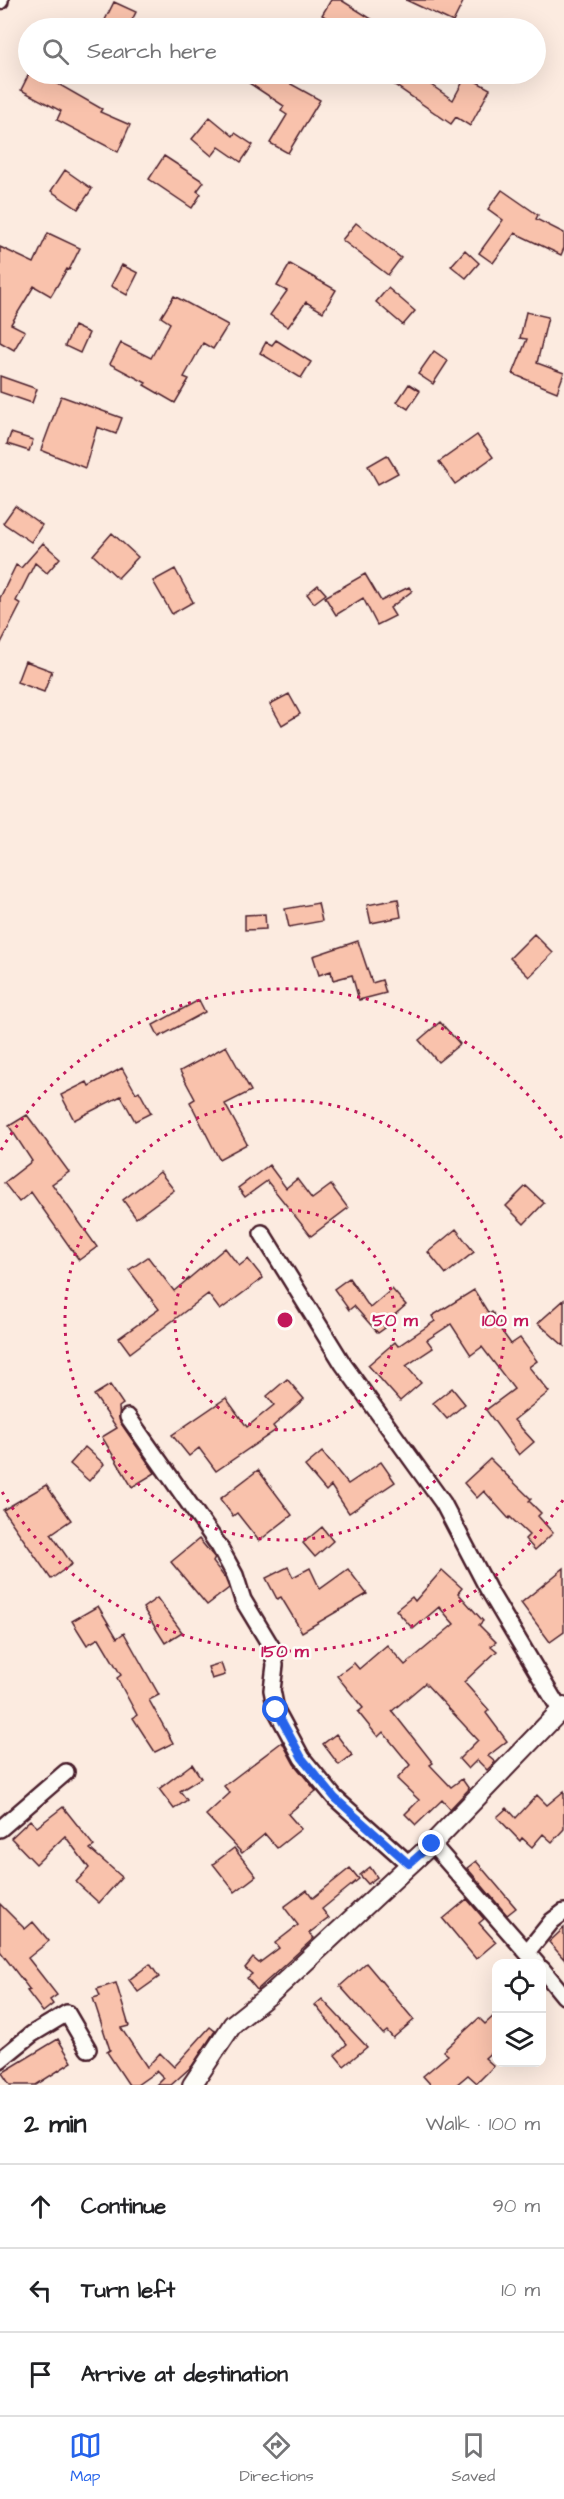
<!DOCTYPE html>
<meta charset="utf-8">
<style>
:root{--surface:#fff;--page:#f6f6f6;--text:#202124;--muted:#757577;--line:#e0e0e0;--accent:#2563eb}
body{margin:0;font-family:"Architects Daughter",sans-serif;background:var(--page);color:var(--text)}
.controls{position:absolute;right:18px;bottom:18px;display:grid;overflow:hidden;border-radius:12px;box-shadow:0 6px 24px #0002}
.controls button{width:54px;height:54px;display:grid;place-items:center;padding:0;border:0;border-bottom:2px solid var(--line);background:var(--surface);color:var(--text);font:30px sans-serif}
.stop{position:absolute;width:18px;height:18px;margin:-14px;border:4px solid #2563eb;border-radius:50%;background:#fff}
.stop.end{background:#2563eb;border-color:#fff;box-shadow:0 2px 6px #0008}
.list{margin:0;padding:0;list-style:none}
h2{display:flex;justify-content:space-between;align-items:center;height:78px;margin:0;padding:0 24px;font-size:26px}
h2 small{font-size:20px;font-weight:400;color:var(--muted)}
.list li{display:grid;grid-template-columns:39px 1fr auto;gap:18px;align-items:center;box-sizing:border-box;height:84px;padding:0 24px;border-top:2px solid var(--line)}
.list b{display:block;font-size:22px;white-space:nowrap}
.list em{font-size:20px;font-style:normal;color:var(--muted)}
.icon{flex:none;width:33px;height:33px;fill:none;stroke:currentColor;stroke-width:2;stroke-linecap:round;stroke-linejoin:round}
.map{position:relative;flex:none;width:564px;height:2085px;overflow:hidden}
.search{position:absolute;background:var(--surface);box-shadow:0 6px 24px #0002;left:18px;right:18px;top:18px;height:66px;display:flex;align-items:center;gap:15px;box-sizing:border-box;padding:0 21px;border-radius:33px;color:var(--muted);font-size:22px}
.sheet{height:330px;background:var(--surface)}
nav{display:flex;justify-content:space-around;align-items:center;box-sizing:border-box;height:84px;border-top:2px solid var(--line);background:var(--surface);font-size:16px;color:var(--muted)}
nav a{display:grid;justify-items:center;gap:3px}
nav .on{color:var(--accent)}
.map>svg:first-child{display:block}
</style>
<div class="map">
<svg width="564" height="2085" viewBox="0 0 564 2085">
<rect width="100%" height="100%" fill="#fcebe0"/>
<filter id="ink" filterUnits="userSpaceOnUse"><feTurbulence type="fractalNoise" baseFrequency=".0167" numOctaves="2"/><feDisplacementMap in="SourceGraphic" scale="12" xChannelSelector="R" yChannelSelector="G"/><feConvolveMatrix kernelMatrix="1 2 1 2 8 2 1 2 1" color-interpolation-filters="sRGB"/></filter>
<g filter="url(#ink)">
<path fill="#f9c2ac" stroke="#4a1f2b" stroke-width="1.5" d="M331 0H341L386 28H342L322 15Z
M406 0H464L453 22Z
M114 2 136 12 128 28H101Z
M29 74H45L59 81 58 84 102 109 100 112 130 125 118 152 57 120 61 111 21 90Z
M255 74H273L320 100 288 153 270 143 287 115 281 111 284 106 249 83Z
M395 74H415L453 100 466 76 490 89 470 126 456 117 451 124 389 81Z
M210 117 233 136 235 133 253 145 241 162 219 147 212 156 192 139Z
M164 156 204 182 197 191 201 194 192 208 149 179Z
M65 170 92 189 78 209 51 191Z
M502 190 538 215 536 219 564 233V248L561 255 515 233 493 263 479 253 503 220 488 209Z
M356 223 401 258 388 275 342 240Z
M48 233 80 248 69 270 67 269 51 296 34 286 11 324 25 331 14 350 0 342V247L34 263Z
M465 250 479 263 466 278 451 266Z
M290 264 336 290 323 312 306 302 288 327 270 315 287 291 277 286Z
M122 265 138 273 127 295 111 286Z
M388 288 415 311 403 325 376 302Z
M174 296 228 325 213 349 203 343 184 377 189 379 175 403 144 385 146 383 110 364 121 343 151 358 170 323 161 317Z
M526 312 548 317 537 363 564 373 557 392 513 374 527 339 520 338Z
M74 326 89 333 80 353 65 346Z
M276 340 311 362 301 378 260 353 266 342 272 345Z
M434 351 448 361 433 384 418 374Z
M0 376 37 389 32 403 0 392Z
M409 384 420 391 408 409 397 402Z
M61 396 122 418 116 434 97 427 85 468 41 450Z
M11 433 33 440 29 451 7 444Z
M477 435 493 457 455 484 439 462Z
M387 455 398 473 378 484 368 466Z
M15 506 42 525 31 542 3 523Z
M112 533 138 557 118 578 93 555Z
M43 543 60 558 47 573 35 563 16 601 21 604 0 645V598L16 565 21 568Z
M175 569 193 602 172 614 153 581Z
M365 574 381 601 409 587 412 591 390 608 395 616 377 625 363 598 336 615 325 597Z
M318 585 326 594 314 603 307 594Z
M25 661 52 671 44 692 17 682Z
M289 694 300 714 282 725 270 704Z
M398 899 401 917 371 923 367 905Z
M318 903 322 921 289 927 285 909Z
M265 914 266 929 245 930V915Z
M534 934 553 953 529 977 510 958Z
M358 941 372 983 382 980 386 993 359 1000 352 975 333 980 331 971 319 975 313 956Z
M199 1000 205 1012 159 1037 153 1025Z
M440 1022 460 1044 438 1062 419 1040Z
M226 1046 251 1091 225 1104 247 1144 219 1159 190 1102 195 1099 180 1071Z
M122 1068 136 1093 139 1091 151 1113 135 1121 121 1096 74 1120 61 1095 87 1082 89 1086Z
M27 1115 69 1172 52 1184 97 1247 79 1260 31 1192 19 1202 4 1183 32 1161 9 1126Z
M269 1165 286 1188 297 1179 312 1199 331 1185 348 1208 311 1236 267 1181 245 1197 238 1188Z
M160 1172 174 1190 136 1218 123 1200Z
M526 1186 544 1203 524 1224 506 1206Z
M456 1229 474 1252 446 1274 428 1252Z
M225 1248 239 1266 248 1259 263 1278 220 1310 208 1294 130 1353 119 1338 159 1309 129 1270 148 1257 174 1291Z
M349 1278 370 1308 392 1289 406 1305 383 1325 385 1328 378 1333 354 1306 349 1310 334 1289Z
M474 1290 489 1314 492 1312 501 1324 498 1326 511 1344 520 1338 537 1361 529 1367 549 1392 514 1420 534 1442 519 1455 486 1410 514 1389 482 1347 471 1355 451 1324 427 1340 433 1348 406 1366 421 1383 400 1401 368 1365 395 1342 398 1346 435 1321 432 1316Z
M564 1300V1346L538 1323Z
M287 1379 304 1399 273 1426 276 1430 216 1471 199 1448 189 1456 172 1435 226 1398 247 1427 274 1405 267 1396Z
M110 1385 123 1404 119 1407 120 1422 155 1473 132 1487 102 1437 117 1428 94 1395Z
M452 1388 465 1404 447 1419 433 1403Z
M85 1447 104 1464 89 1481 70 1464Z
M322 1452 348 1484 381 1462 395 1482 349 1513 331 1486 326 1491 305 1466Z
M490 1459 531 1499 529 1501 541 1513 538 1516 553 1533 535 1550 525 1539 529 1535 510 1517 509 1519 484 1491 477 1498 464 1483Z
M258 1470 292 1515 259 1541 237 1513 233 1516 220 1499Z
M46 1485 71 1520 51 1534 72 1564 51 1579 3 1510Z
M322 1527 333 1541 315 1557 303 1543Z
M199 1539 215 1558 213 1562 225 1578 229 1588 207 1605 171 1562Z
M288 1567 293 1577 310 1568 320 1589 348 1569 367 1594 302 1632 281 1597 277 1599 266 1578Z
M564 1568V1632L550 1642 521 1603Z
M442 1570 462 1588 458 1593 483 1621 479 1625 496 1642 491 1646 497 1651 464 1682 489 1710 486 1713 507 1741 488 1756 495 1762 487 1770 477 1760 468 1769 459 1759 478 1740 425 1683 392 1711 433 1763 430 1765 451 1787 462 1779 469 1789 450 1809 442 1800 416 1825 405 1814 419 1800 397 1779 410 1765 383 1732 378 1737 358 1712 363 1708 337 1676 354 1663 359 1669 387 1645 405 1665 454 1624 439 1607 413 1629 396 1610 412 1597 415 1601Z
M157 1598 182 1632 165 1643 143 1608Z
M98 1606 117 1638 124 1633 159 1695 149 1700 173 1743 155 1752 133 1718 137 1715 117 1678 121 1675 99 1638 87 1645 72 1621Z
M221 1663 225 1675 212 1679 208 1667Z
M336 1734 352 1755 339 1765 323 1744Z
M282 1742 294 1764 316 1791 288 1814 301 1829 277 1848 265 1834 242 1853 206 1815 230 1793 224 1786Z
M192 1764 201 1778 180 1791 187 1800 174 1809 159 1789Z
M564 1791V1829L552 1842 543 1834 532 1847 522 1838 520 1841 497 1817 507 1808 516 1818 537 1795 547 1805Z
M63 1807 94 1846 90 1849 122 1877 99 1903 76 1882 89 1868 65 1836 36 1864 11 1838 30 1820 37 1827Z
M234 1848 256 1876 235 1892 213 1864Z
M476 1861 516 1908 507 1915 467 1868Z
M370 1867 377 1877 368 1884 360 1875Z
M350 1868 359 1879 322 1909 329 1918 309 1933 314 1938 257 1990 247 1978 252 1974 245 1968 253 1958 259 1963 279 1948 275 1943 298 1925 284 1907 307 1890 313 1898Z
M467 1899 484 1919 479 1923 496 1942 476 1959 443 1919Z
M0 1904 25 1929 33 1922 49 1941 28 1958 57 1995 50 2000 53 2004 43 2012 27 1991 30 1990 0 1951Z
M564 1928V1959L549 1942Z
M366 1963 414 2020 393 2038 387 2031 383 2034 340 1986Z
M150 1964 159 1977 138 1992 129 1980Z
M116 1983 129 2026 121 2028 147 2067 160 2053 174 2067 210 2027 215 2031 192 2066 171 2085H157L164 2078 157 2071 137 2085H129L107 2052 110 2050 93 1998 100 1996 97 1989Z
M322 1999 367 2047 344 2066 335 2055 347 2044 315 2005Z
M496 2014V2048L485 2058 494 2066 477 2083 468 2075 456 2085H431L423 2076 448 2055 443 2051 479 2018 485 2024Z
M58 2039 72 2062 36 2085H10L2 2073Z"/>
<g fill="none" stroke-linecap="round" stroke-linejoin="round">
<g stroke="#4a1f2b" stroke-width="20">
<path id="minor" d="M0 1V0
M262 1233 343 1364 443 1503 488 1589 560 1710
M128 1417 219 1546 235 1575 243 1600 272 1648 275 1665 272 1690 276 1710 302 1758 335 1798 409 1864
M0 1829 66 1772
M432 1844 537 1964
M527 1952 552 1921 564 1912
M542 1969 564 1996
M0 2060 32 2034 67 2013 88 2049"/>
</g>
<g stroke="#4a1f2b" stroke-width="22">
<path id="tertiary" d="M192 2085 233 2024 273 1992 432 1844 564 1707"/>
</g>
<use href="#minor" stroke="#fdfcf7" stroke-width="15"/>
<use href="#tertiary" stroke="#fdfcf7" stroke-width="18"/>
</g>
</g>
<g fill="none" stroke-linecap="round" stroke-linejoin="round" filter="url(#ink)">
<path stroke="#2563eb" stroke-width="8" d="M276 1710 302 1758 335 1798 409 1864 432 1844"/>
</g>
<g fill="none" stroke="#c2185b" stroke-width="3" stroke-dasharray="3 6">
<circle cx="285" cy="1320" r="110"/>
<circle cx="285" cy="1320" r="220"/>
<path d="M563 1500A331 331 0 0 1 1 1490M1 1150A331 331 0 0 1 563 1140"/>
</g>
<circle cx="285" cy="1320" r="9" fill="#c2185b" stroke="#fdfcf7" stroke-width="3"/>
<g font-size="18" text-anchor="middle" font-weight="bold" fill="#c2185b" stroke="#fdfcf7" stroke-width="5" stroke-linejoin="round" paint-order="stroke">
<text x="395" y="1326">50 m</text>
<text x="505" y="1326">100 m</text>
<text x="285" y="1657">150 m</text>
</g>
</svg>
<div class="controls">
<button><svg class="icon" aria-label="locate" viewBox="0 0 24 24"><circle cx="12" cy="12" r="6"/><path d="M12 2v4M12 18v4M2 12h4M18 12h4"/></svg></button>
<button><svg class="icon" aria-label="layers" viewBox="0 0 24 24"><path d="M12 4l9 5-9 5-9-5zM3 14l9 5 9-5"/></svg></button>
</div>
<div class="stop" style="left:276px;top:1710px"></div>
<div class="stop end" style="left:432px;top:1844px"></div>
<div class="search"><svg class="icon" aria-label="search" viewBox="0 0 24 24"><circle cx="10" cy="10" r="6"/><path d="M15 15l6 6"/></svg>Search here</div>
</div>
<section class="sheet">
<h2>2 min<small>Walk · 100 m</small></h2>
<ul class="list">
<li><svg class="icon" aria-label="ahead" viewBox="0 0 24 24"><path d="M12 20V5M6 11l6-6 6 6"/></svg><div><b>Continue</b></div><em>90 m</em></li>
<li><svg class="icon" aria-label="left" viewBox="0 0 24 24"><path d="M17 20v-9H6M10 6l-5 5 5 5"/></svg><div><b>Turn left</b></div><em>10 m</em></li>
<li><svg class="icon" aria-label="arrive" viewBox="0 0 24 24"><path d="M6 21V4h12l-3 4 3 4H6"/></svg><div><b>Arrive at destination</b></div></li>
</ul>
</section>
<nav>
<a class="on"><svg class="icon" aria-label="map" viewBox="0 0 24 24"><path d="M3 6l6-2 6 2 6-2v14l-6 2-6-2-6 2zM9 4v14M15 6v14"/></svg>Map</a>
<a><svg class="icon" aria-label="directions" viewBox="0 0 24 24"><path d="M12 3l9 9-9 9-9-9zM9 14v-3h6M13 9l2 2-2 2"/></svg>Directions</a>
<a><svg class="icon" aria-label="saved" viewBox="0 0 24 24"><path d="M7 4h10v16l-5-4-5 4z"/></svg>Saved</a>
</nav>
